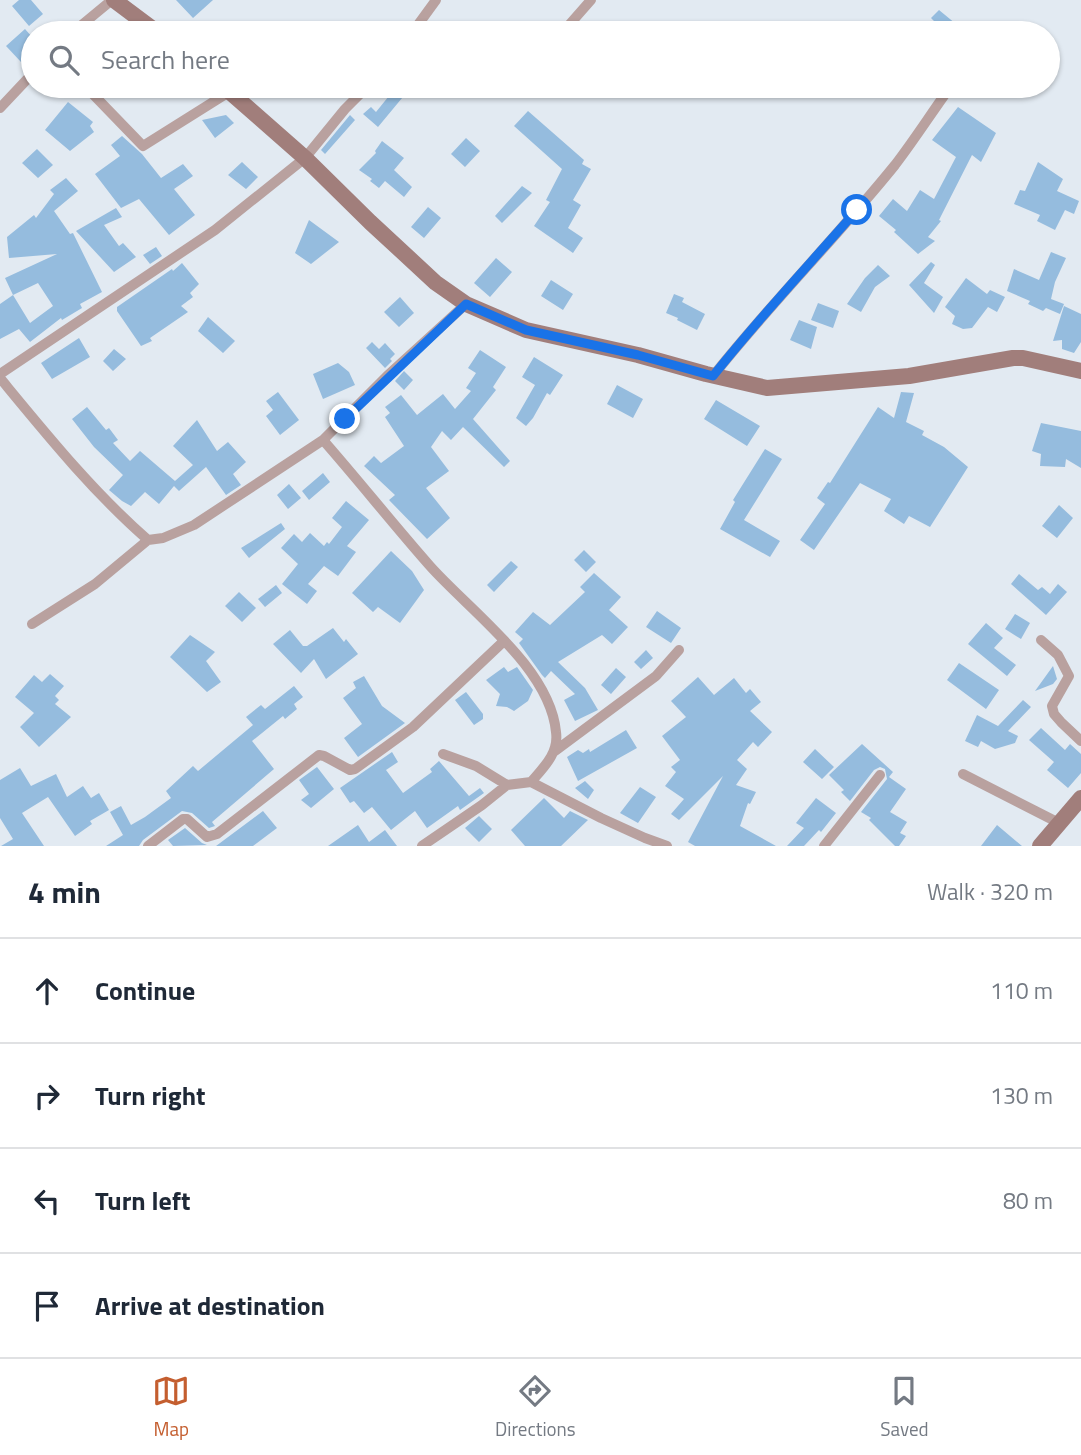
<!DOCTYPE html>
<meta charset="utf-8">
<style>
:root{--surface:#fff;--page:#f6f6f7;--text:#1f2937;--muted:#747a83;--line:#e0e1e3;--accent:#c45e2f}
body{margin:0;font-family:"Titillium Web",sans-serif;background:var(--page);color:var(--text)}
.stop{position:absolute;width:21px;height:21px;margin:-16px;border:5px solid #1a73e8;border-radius:50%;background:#fff}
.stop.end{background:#1a73e8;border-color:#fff;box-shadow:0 2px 7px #0008}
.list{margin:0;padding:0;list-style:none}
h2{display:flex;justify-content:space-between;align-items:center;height:91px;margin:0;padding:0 28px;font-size:30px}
h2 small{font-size:23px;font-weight:400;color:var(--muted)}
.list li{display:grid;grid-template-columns:46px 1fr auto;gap:21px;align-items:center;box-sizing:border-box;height:105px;padding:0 28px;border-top:2px solid var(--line)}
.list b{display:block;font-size:26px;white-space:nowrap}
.list em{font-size:23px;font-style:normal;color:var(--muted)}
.icon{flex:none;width:38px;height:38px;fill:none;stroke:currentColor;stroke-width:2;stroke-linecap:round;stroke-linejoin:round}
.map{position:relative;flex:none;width:1081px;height:846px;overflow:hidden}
.search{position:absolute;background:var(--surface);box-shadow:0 2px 5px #0004;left:21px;right:21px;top:21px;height:77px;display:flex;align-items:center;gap:18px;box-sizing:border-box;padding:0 24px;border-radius:38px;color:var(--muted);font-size:26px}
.sheet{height:511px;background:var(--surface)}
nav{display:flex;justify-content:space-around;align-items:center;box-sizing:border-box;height:98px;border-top:2px solid var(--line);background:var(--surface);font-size:19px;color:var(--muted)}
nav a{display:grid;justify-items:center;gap:4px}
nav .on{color:var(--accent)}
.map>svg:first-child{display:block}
</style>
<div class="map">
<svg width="1081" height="846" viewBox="0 0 1081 846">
<rect width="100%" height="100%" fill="#e2eaf2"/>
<path fill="#95bcde" d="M19 0H31L43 14 29 26 12 6Z
M176 0H213L193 18Z
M939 10 956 24 966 33H927L937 24 931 18Z
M25 29 33 38V51L21 62 6 46Z
M397 86H412L378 127 363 114 371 107 376 112Z
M68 102 93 122 90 126 94 132 70 151 45 130Z
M958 107 996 133 981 162 972 155 939 220 941 221 928 237 935 241 918 254 894 232 896 230 879 216 893 199 907 211 920 190 934 199 956 157 932 140Z
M528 111 584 160 582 164 591 169 573 200 581 205 568 228 583 238 573 253 534 226 550 202 546 200 562 169 514 126Z
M226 115 234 123 215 138 202 120Z
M350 115 355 120 325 154 321 150Z
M122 136 142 154 161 178 183 164 193 176 174 189 195 215 169 235 139 199 121 208 95 174 120 156 111 145Z
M466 138 480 151 465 167 451 154Z
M382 141 404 158 394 170 412 187 404 197 385 181 379 188 370 181 372 179 359 170 376 153 375 151Z
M37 149 53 165 38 178 22 163Z
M242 162 258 177 246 189 228 175Z
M1038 162 1063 179 1057 191 1079 201 1074 214 1065 210 1055 230 1037 221 1040 215 1014 204 1020 190 1025 191Z
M66 178 78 191 54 211 70 234 73 233 102 292 80 304 82 308 62 320 61 318 30 342 19 329 0 339V304L13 295 30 323 53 306 38 283 13 295 5 278 57 254 9 258 7 237 34 215 36 218 54 194 50 190Z
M522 186 532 193 502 223 495 216Z
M428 207 441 218 424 238 411 227Z
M116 208 122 217 104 225 119 246 123 243 136 257 114 272 76 231Z
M309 220 339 242 311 264 295 253Z
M156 247 162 256 150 264 143 255Z
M1051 252 1066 258 1055 282 1051 299 1064 304 1060 314 1046 308 1043 311 1028 304 1030 301 1007 291 1014 269 1039 280Z
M496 258 512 272 490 297 474 283Z
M931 262 935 265 924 283 943 297 934 313 909 285Z
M182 263 199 284 190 293 193 297 181 306 188 312 150 338 152 341 141 346 117 311V307L172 269 173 271Z
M878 265 890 276 875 287 861 312 847 304 865 278Z
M966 278 987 294 990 290 1005 297 997 312 988 307 972 328 963 329 952 324 955 316 945 307Z
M551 280 573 294 563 310 541 296Z
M674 294 684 298 682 302 705 314 697 330 677 320 678 318 666 313Z
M400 297 414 313 399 327 384 312Z
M818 303 839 311 833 328 811 320Z
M1064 306 1081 314V342L1074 353 1062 349V340L1053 341Z
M208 317 235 341 223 353 198 331Z
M799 320 817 327 811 349 790 340Z
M79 338 90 357 52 379 41 363Z
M372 342 379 349 385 343 395 354 390 359 392 361 385 368 366 348Z
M114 349 126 359 113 371 103 361Z
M480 350 506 367 493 387 496 390 473 419 510 461 504 467 463 427 451 440 442 431 431 447 449 471 426 488 450 518 427 539 389 500 395 495 364 466 374 456 381 463 404 446 385 417 390 413 385 407 401 395 417 415 443 394 455 409 471 391 466 388 476 373 468 368Z
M534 357 563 375 550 395 547 393 533 418 526 426 516 418 535 385 522 377Z
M338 363 349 372 355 385 323 399 313 374Z
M404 371 413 380 404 390 395 381Z
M617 385 643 399 633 418 607 404Z
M278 392 299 420 280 435 266 416 273 410 266 401Z
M901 392 914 393 906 422 924 431 922 435 944 447 968 467 930 527 909 516 904 524 884 511 891 499 860 483 814 550 800 540 825 504 817 498 828 482 830 483 878 407 894 418Z
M716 400 760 426 747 446 704 419Z
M87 407 106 430 109 428 118 440 113 443 130 461 140 451 175 481 193 465 173 446 197 420 217 451 228 442 246 462 233 474 241 485 226 495 206 467 179 491 174 486 159 504 145 492 131 506 122 501 109 490 123 475 94 447 72 419Z
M1041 423 1081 431V468L1066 459 1065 467 1040 466 1041 454 1032 451Z
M765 449 782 459 744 520 780 541 770 557 720 529 735 502 733 500Z
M323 473 330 482 309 500 302 491Z
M289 484 301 498 288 509 277 495Z
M346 501 369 520 347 546 356 552 338 576 324 566 308 584 317 591 307 604 282 584 298 564 281 548 294 534 302 542 310 533 324 546 327 542 329 544 342 527 332 518Z
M1059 505 1073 518 1057 538 1042 526Z
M281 523 285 529 249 558 241 548Z
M584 550 596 562 586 572 574 560Z
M391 551 412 571 424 590 400 623 378 607 373 612 352 593Z
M511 561 518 567 494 592 487 585Z
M594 573 621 597 609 610 628 627 612 644 602 635 558 662 585 688 598 710 575 721 564 700 575 694 551 671 545 678 542 675 519 643 523 639 515 632 533 612 550 625 585 592 580 587Z
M1019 574 1038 590 1042 587 1050 594 1058 584 1067 592 1046 615 1011 584Z
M276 585 282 593 265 607 258 599Z
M239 592 256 608 242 622 225 606Z
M657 611 681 628 671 643 646 627Z
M1015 614 1030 623 1021 639 1005 629Z
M986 623 1003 638 994 648 1016 665 1007 676 968 644Z
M333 628 344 642 346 639 358 654 326 679 314 659 301 673 273 644 290 630 303 646H307Z
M190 635 215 652 206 661 221 682 207 692 170 657Z
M646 650 653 658 641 669 634 662Z
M959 663 999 690 986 709 947 680Z
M1053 666 1057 679 1053 684 1035 691Z
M504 667 508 672 517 667 533 690 528 701 514 711 507 707 496 706 500 694 486 680Z
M616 668 626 677 611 694 601 685Z
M50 674 64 686 55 696 59 700 55 704 71 717 39 747 20 727 34 713 15 697 34 675 42 682Z
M364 676 382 706 405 723 358 757 344 738 362 724 343 698 356 688 353 682Z
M698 677 714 695 734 678 746 693 750 689 761 702 750 711 772 732 758 747 753 742 737 760 747 769 736 785 756 792 750 804 748 803 740 826 776 846H695L688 842 723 776 679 820 671 814 684 799 665 786 676 772 671 767 680 760 662 736 686 717 671 701Z
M294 686 303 697 294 704 297 709 285 719 283 716 252 741 274 769 212 822 215 826 209 828 192 813 182 811 143 840 139 846H106L123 835 110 812 121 806 131 825 145 817 171 798 166 791 193 766 198 771 253 725 246 717 261 705 265 709Z
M466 692 483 714V719L474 725 455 700Z
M1023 700 1031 707 1008 731 1018 736 1015 743 995 749 981 741 978 747 965 741 977 715 998 726Z
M1041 728 1065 750 1070 744 1081 754V773L1068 788 1047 770 1054 762 1029 740Z
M626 730 637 748 578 781 567 757 578 750 583 753 589 749 590 752Z
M862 744 893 772 889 777 906 789 890 812 907 822 900 833 906 836 899 846H895L869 820 871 818 861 812 887 779 885 769 880 767 874 770 850 801 841 792 844 790 829 775Z
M815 749 834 767 822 779 803 762Z
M392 752 398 762 386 770 403 793 432 772 430 769 439 761 469 796 480 788 484 793 460 810 458 806 427 828 415 811 391 830 372 807 364 813 354 801 350 803 340 788Z
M317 767 334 789 311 808 301 800 309 794 299 780Z
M20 768 31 786 56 774 67 797 83 786 91 798 99 793 109 810 90 821 92 824 75 836 48 797 22 813 44 846H1L13 839 0 818V780Z
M585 781 594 790 588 799 575 788Z
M640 787 656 797 638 823 620 813Z
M544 798 564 818 570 811 588 820 561 846H525L511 830Z
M816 798 836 813 821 832 819 830 804 846H787L804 828 796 823Z
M263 811 277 828 253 846H216Z
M479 816 492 829 479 842 465 828Z
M358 825 369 842 385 830 397 846H328Z
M997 825 1022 846H981Z
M185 828 202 843 207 845 173 846 168 840Z"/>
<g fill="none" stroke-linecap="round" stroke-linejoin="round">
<path stroke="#b9a19f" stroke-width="10" d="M72 33 112 0
M412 33 436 0
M562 33 591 0
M85 86 143 146 229 92
M0 108 33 73
M0 374 215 230 305 158 345 109 368 86
M713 376C771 303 837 237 895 165 915 139 932 112 951 86
M0 378C47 435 93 492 148 540L163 538 194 525 323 440 387 376 466 304
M323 440C359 481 393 524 430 566 470 611 550 668 556 732 559 753 544 767 531 782L507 785 476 766 443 754
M32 624 95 584 148 540
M1041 640 1058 655 1069 676 1052 706 1054 714 1061 722 1081 741
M555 751 656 676 679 650
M963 774 1059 823
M531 782 601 818 645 838 667 846
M148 846 183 819H187L207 837 217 834 319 755 324 756 350 770 355 769 413 727 504 641
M422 846 482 805 507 785
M824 846 880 775"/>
<path stroke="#a17e7b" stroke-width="16" d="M114 0 158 33
M223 86 305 158 370 222 436 283 466 304 526 330 638 355 706 374 767 388 909 376 1013 358H1023L1081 371
M1040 846 1081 798"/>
</g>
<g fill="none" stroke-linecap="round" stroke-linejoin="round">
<path stroke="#1a73e8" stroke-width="9" d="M345 419 466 304 526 330 638 355 713 376C758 319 809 265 857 210"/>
</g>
</svg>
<div class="stop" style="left:857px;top:210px"></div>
<div class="stop end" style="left:345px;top:419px"></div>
<div class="search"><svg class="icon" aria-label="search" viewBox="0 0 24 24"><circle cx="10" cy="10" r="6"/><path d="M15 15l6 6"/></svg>Search here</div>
</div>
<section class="sheet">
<h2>4 min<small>Walk · 320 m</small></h2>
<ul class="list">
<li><svg class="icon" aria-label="ahead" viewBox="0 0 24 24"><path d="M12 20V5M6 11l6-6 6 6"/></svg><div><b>Continue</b></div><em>110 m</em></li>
<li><svg class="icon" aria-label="right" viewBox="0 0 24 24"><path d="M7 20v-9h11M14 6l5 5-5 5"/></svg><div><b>Turn right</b></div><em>130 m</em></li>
<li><svg class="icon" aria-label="left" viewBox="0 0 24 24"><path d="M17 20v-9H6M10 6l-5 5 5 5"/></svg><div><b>Turn left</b></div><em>80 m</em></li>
<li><svg class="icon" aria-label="arrive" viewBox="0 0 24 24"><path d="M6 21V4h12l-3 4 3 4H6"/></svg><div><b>Arrive at destination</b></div></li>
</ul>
</section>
<nav>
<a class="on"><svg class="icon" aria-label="map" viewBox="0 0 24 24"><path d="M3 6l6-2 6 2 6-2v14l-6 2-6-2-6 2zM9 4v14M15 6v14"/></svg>Map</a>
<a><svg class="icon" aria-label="directions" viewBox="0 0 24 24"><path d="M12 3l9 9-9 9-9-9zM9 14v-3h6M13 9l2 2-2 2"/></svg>Directions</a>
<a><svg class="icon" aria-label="saved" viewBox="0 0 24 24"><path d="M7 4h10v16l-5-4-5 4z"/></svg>Saved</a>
</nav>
